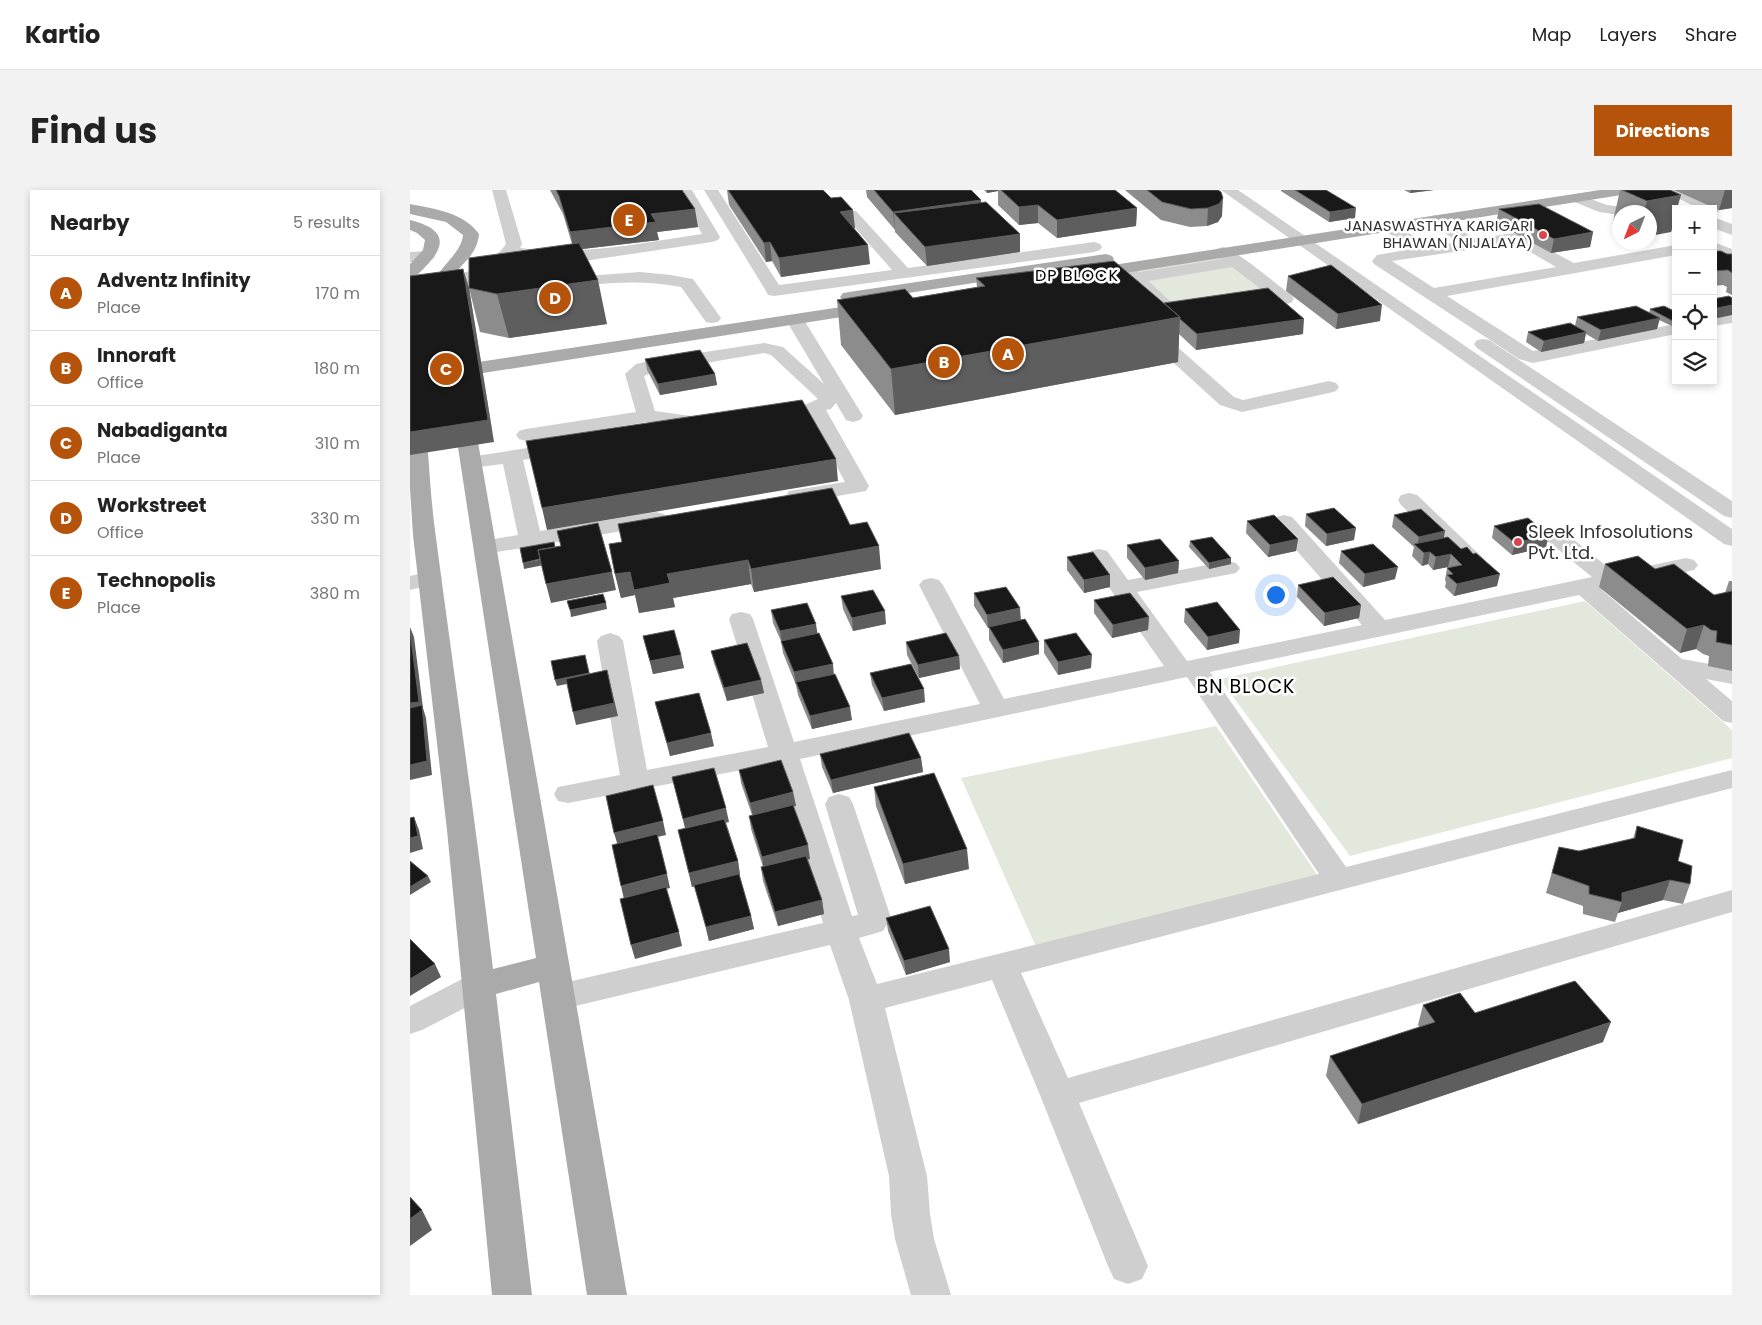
<!DOCTYPE html>
<meta charset="utf-8">
<style>
:root{--surface:#fff;--page:#f2f2f2;--text:#222;--muted:#767676;--line:#e0e0e0;--accent:#b45309}
body{margin:0;font-family:Poppins,sans-serif;background:var(--page);color:var(--text)}
.controls{position:absolute;right:15px;top:15px;display:grid;overflow:hidden;border-radius:0px;box-shadow:0 2px 8px #0003}
.controls button{width:45px;height:45px;display:grid;place-items:center;padding:0;border:0;border-bottom:1px solid var(--line);background:var(--surface);color:var(--text);font:25px sans-serif}
.compass{position:absolute;left:1202px;top:15px;width:45px;height:45px;border-radius:50%;background:var(--surface);box-shadow:0 2px 8px #0003;rotate:222deg}
.you{position:absolute;left:865px;top:404px;width:18px;height:18px;margin:-12px;border:4px solid #fff;border-radius:50%;background:#1a73e8;box-shadow:0 0 0 8px #1a73e833}
.badge{display:grid;place-items:center;width:32px;height:32px;border-radius:50%;background:var(--accent);color:#fff;font-size:16px;font-weight:700}
.pin{position:absolute;translate:-50% -50%;border:2px solid #fff;box-shadow:0 1px 5px #0006}
.list{margin:0;padding:0;list-style:none}
h2{display:flex;justify-content:space-between;align-items:center;height:65px;margin:0;padding:0 20px;font-size:21px}
h2 small{font-size:16px;font-weight:400;color:var(--muted)}
.list li{display:grid;grid-template-columns:32px 1fr auto;gap:15px;align-items:center;box-sizing:border-box;height:75px;padding:0 20px;border-top:1px solid var(--line)}
.list b{display:block;font-size:19px;white-space:nowrap}
.list p{margin:0;font-size:16px;white-space:nowrap;color:var(--muted)}
.list em{font-size:16px;font-style:normal;color:var(--muted)}
.icon{flex:none;width:28px;height:28px;fill:none;stroke:currentColor;stroke-width:2;stroke-linecap:round;stroke-linejoin:round}
.map{position:relative;flex:none;width:1322px;height:1105px;overflow:hidden;border-radius:0px}
header{display:flex;align-items:center;gap:30px;box-sizing:border-box;height:70px;padding:0 25px;background:var(--surface);border-bottom:1px solid var(--line)}
header strong{font-size:24px}
nav{display:flex;gap:28px;margin-inline-start:auto;font-size:18px}
.intro{display:flex;align-items:center;justify-content:space-between;box-sizing:border-box;height:120px;padding:0 30px}
h1{margin:0;font-size:35px}
.button{padding:12px 22px;border-radius:0px;background:var(--accent);color:#fff;font-size:18px;font-weight:700}
main{display:flex;gap:30px;padding:0 30px}
aside{flex:1;background:var(--surface);border-radius:0px;box-shadow:0 2px 8px #0003}
.map>svg:first-child{display:block}
</style>
<header>
<strong>Kartio</strong>
<nav><a>Map</a><a>Layers</a><a>Share</a></nav>
</header>
<div class="intro"><h1>Find us</h1><a class="button">Directions</a></div>
<main>
<aside>
<h2>Nearby<small>5 results</small></h2>
<ul class="list">
<li><span class="badge">A</span><div><b>Adventz Infinity</b><p>Place</p></div><em>170 m</em></li>
<li><span class="badge">B</span><div><b>Innoraft</b><p>Office</p></div><em>180 m</em></li>
<li><span class="badge">C</span><div><b>Nabadiganta</b><p>Place</p></div><em>310 m</em></li>
<li><span class="badge">D</span><div><b>Workstreet</b><p>Office</p></div><em>330 m</em></li>
<li><span class="badge">E</span><div><b>Technopolis</b><p>Place</p></div><em>380 m</em></li>
</ul>
</aside>
<div class="map">
<svg width="1322" height="1105" viewBox="0 0 1322 1105">
<rect width="100%" height="100%" fill="#fff"/>
<path fill="#e2e8dc" d="M815 67 870 107 773 123 721 81Z
M1175 411 1322 540V568L940 666 810 489Z
M806 536 908 686 627 759 551 588Z"/>
<g fill="none" stroke-linecap="round" stroke-linejoin="round">
<path fill="#cfcfcf" fill-rule="evenodd" d="M82 0H96L112 54 110 58C171 66 231 53 292 44L268 0H282L310 47 308 50 302 52 174 71H135L103 66C90 79 41 106 23 102L21 98 23 94C48 85 80 77 96 54Z
M294 0H308L369 95 482 80 433 24 436 21H446L498 78 684 52 690 54 692 57 690 60 684 62 364 106 358 105 356 101Z
M811 0H828L1322 339V356L1314 354Z
M1255 0H1274L1308 16 1311 19 1308 22 1303 23V19H1290L1257 3Z
M1167 4 1197 15 1232 19 1235 22H1210V25L1189 22 1162 11 1160 8 1162 5Z
M1025 25 1030 27 1065 49 1103 43 1109 44 1164 73 1266 55V65L1037 106 1123 161 1266 134V144L1123 173 1109 169 964 74 962 71 967 65 1002 59 974 40 971 37 974 34H984L1020 56 1048 52 1020 33 1017 30 1020 27ZM1105 53 1146 77 1024 98 982 71Z
M1303 27 1322 34V45L1303 38Z
M1303 52 1322 59V70L1303 63Z
M813 57C828 61 866 94 881 105L884 109 881 113 834 120 828 119 825 115 828 111 860 106 822 77 738 91 770 120 777 121 780 125 777 129 771 130 760 129 706 78 708 75C718 72 722 76 729 82L811 69 805 62 807 59Z
M17 61 23 63 25 66 23 69 0 72V62Z
M230 82 261 85 283 89 311 128 308 132 302 133 296 132 271 97C231 89 190 93 150 98L144 97 142 93 144 89 150 88Z
M1322 123V133L1303 136V126Z
M385 125 391 126 394 130 453 226 450 230 443 232 436 230 426 213 421 219 416 220 459 296 456 301 387 313 379 311 376 306 379 301 435 292 400 227 361 233 354 231 351 227 354 223 390 217 408 209 361 165 354 163 243 182 234 186 245 221 303 229 306 233 303 237 288 240 237 232 116 251 109 249 106 245 109 241 116 239 226 222 215 184 226 174 243 170 354 153 373 157 414 194 376 130 379 126Z
M740 137 746 138 824 207 833 210 919 191 926 193 929 197 926 201 919 203 832 222 810 215 734 146 731 142 734 138Z
M1073 149 1079 150 1322 311V328L1314 326 1067 158 1064 154 1067 150Z
M156 252 163 254 166 258 163 262 113 270 130 341 246 322 254 324 257 329 254 334 75 364 67 362 64 357 67 352 108 345 93 274 61 278 54 276 51 272 54 268Z
M999 303 1007 305 1073 368 1077 373 1073 378 1065 380 1057 378 991 315 988 310 991 305Z
M874 325 882 327 975 430 1182 387 1139 352 1120 351 1117 346 1120 341C1131 339 1141 338 1152 340L1205 383 1276 368 1284 370 1288 375 1284 380 1192 400 1272 469 1322 478V494L1296 489 1322 511V533L1313 531 1169 405 800 482 936 677 1322 580V598L611 783 658 888 1322 700V722L669 913 738 1076 732 1089 718 1094 704 1089 698 1076 630 905 582 790 475 818 517 986 520 1024 524 1049 541 1105H501L485 1049 481 1024 479 986 439 810 420 755 149 820 137 816 132 807 137 798 149 794 413 733 363 574 158 613 148 611 144 604 148 597 210 585 187 451 191 446 200 443 209 446 213 451 237 580 358 557 319 429 322 424 331 422 340 424 343 429 384 552 570 514 509 395 513 390 521 388 529 390 533 395 594 509 754 476 677 366 681 361 689 359 697 361 718 390 818 371 826 373 830 378 826 383 727 402 777 471 952 435 866 337 863 332 866 327ZM777 487 909 684 467 794 449 748 473 741 481 728 443 614 439 607 429 604 419 607 415 614 448 725 442 726 390 569Z
M20 381 28 383 32 388 28 393 0 400V386Z
M68 783 80 787 85 796 80 805 12 840 0 844V816L56 787Z"/>
<path fill="#aaa" fill-rule="evenodd" d="M1190 0H1225L1223 3 1218 4 677 89 671 88 669 84 671 80 677 79Z
M0 14C25 19 53 22 69 44 66 77 31 77 40 115L37 119 31 120 25 119C5 89 51 71 53 45L36 32 0 24Z
M0 30C28 37 41 49 18 74 12 80 8 86 0 88V74L13 60 15 50 7 43 0 40Z
M696 64 702 66 704 69 702 72 439 112 433 111 430 107 433 103 439 102Z
M464 112 470 113 473 117 470 121 35 189 28 187 26 183 28 179 35 177Z
M0 176 7 178 9 182C19 237 18 293 26 348 45 492 66 635 83 779L126 768 42 218 45 214 52 212 59 214 62 218 217 1105H177L129 792 86 804 122 1105H82L37 640 3 345 0 298Z"/>
</g>
<path fill="#8c8c8c" d="M140 0H272L288 37 247 42 249 50 172 59 197 134 99 148 70 142 59 98 84 252 53 79 59 98 162 54 153 24Z
M317 0H413L445 38H444L460 74 371 87 362 71 356 72 319 15Z
M456 0H561L610 62 517 76 485 42V40L457 7Z
M574 0H705L727 18 726 36 647 48 628 33 609 35 588 15V1L577 3Z
M715 0H808L812 26 808 32 797 36 780 37 751 30Z
M871 0H916L945 28 919 32 871 1Z
M994 0H1024L1000 3Z
M1210 0H1260L1266 19V25L1261 42 1240 22H1210V40L1202 36Z
M1264 0H1322V18L1309 20Z
M1089 19 1183 42 1180 57 1141 63 1086 33Z
M1265 56H1266V74L1262 73Z
M1303 60 1306 61 1317 64H1322V105L1316 102 1317 97 1313 95 1303 96Z
M878 86 970 131 926 139 876 101Z
M566 88 754 114 893 144 786 160 769 144 768 172 485 225 431 155 427 110 503 108 567 97Z
M1240 119 1266 122V135L1262 136 1249 130 1247 139 1188 151 1176 144 1174 153 1131 162 1116 152 1118 142 1165 136 1167 127 1239 123Z
M235 169 305 184 307 195 250 205 237 180Z
M896 324 944 350 916 356 895 336Z
M984 325 1034 348 1087 396 1044 406 1035 397 1036 392 1035 390 1037 378 1039 377H1038L1023 380 1018 374 1012 376 1002 366 1004 357 982 337Z
M837 331 888 349 886 361 858 367 836 343Z
M440 335 471 379 344 402 341 394 263 408 265 417 229 423 225 405 211 408 205 384Z
M1084 336 1136 357 1102 365 1082 348Z
M780 351 821 368V374L799 379 779 357Z
M717 355 769 371 768 383 735 390 717 368Z
M931 361 985 389 953 397 929 373Z
M657 367 700 385V397L674 403 657 380Z
M1195 374 1245 379 1304 405 1315 403 1319 391H1322V481L1298 476 1299 466 1293 464 1286 459 1270 463 1189 397Z
M888 395 951 415 949 428 914 436 887 407Z
M564 403 611 430 629 464 593 473 579 450V438H578L564 416Z
M431 406 476 434 443 441 433 419Z
M684 410 739 427 738 440 702 448 684 423Z
M775 419 829 453 797 460 774 432Z
M361 420 407 443 442 530 402 539 388 505 386 495 373 463 371 451 363 433Z
M233 446 271 465 274 478 243 484Z
M634 450 681 478 648 485 634 463Z
M496 452 549 466 550 479 509 488 497 465Z
M301 461 351 490 354 503 317 511 304 473Z
M460 483 515 512 474 521 462 495Z
M245 512 304 556 260 566Z
M410 564 511 568 513 582 423 603 412 577Z
M329 580 383 602 386 616H383L400 669H398L412 710 414 724 368 736 353 691 351 677H353L341 639 339 626 342 625 331 593Z
M262 587 319 632H316L328 671 330 685H329L341 726 344 739 299 751 285 696 282 697 268 640 275 638Z
M464 597 559 679 495 694 466 616Z
M1227 636 1268 671 1280 694 1273 714 1253 710 1208 723 1205 732 1173 724V716L1136 703 1149 657 1169 661 1223 649Z
M476 728 540 772 496 785 478 741Z
M1013 815 1065 823 1193 852 948 934 916 886 920 866 1009 837 1008 835Z"/>
<path fill="#5e5e5e" d="M577 0H588V1L577 3Z
M1001 0H1024L1000 3Z
M1315 0H1322V18L1309 20Z
M1271 5 1267 19H1266V25L1261 42 1240 46V22H1234L1237 11Z
M813 8 812 26 808 32 797 36 798 18Z
M571 10 572 28 484 23 485 40 483 22Z
M628 15V33L609 35V17Z
M727 18 726 36 647 48V30Z
M946 18 945 28 919 32 920 22Z
M285 19 288 37 247 42 249 50 164 60 160 42 241 24Z
M443 20 445 38 432 40 430 22Z
M1183 42 1180 57 1141 63 1144 49Z
M610 44V62L517 76 515 57Z
M360 52 362 71 356 72 354 53Z
M458 55 460 74 371 87 369 68Z
M53 79 59 98 84 252 0 265V242Z
M188 90 197 134 99 148 87 104Z
M972 115 970 131 926 139 928 124Z
M1322 115V125L1303 129V119Z
M770 127 768 172 485 225 481 179Z
M1250 128 1247 139 1188 151 1191 140Z
M894 129 893 144 786 160 787 144Z
M1266 130V135L1262 136 1263 131Z
M1176 142 1174 153 1131 162 1134 151Z
M305 184 307 195 250 205 248 194Z
M426 269 428 291 137 340 132 318Z
M946 338 944 350 916 356 917 344Z
M1035 341 1033 353 1007 356 1009 347Z
M1139 345 1136 357 1102 365 1105 353Z
M888 349 886 361 858 367 860 355Z
M469 356 471 379 344 402 341 379Z
M1020 362 1018 374 1012 376 1014 363Z
M1041 364 1038 377 1023 380 1026 367Z
M148 366 149 372 114 379 113 373Z
M821 368V374L799 379V373Z
M338 370 341 394 263 408 265 417 229 423 224 400 257 384Z
M769 371 768 383 735 390V378Z
M988 377 985 389 953 397 955 384Z
M202 382 206 400 141 413 136 394Z
M220 382 225 405 211 408 205 384Z
M1090 384 1087 396 1044 406 1047 394Z
M700 385V397L674 403V390Z
M196 413 197 419 161 427 160 420Z
M951 415 949 428 914 436 915 423Z
M610 418 611 431 578 438 577 425Z
M475 421 476 434 443 441 442 428Z
M739 427 738 440 702 448 703 435Z
M406 434 408 447 372 454 370 441Z
M1294 435 1286 459 1270 463 1277 439Z
M0 437 4 447 13 518 16 528 22 585 0 590Z
M830 440 829 453 797 460 798 447Z
M629 452V464L593 473V460Z
M175 465 181 489 147 496 145 490Z
M271 465 274 478 243 484 240 471Z
M682 465 681 478 648 485V472Z
M549 466 550 479 509 488 508 475Z
M423 474 424 486 386 492V495L384 482Z
M197 480 208 526 166 535 163 522Z
M351 490 354 503 317 511 314 498Z
M514 499 515 512 474 521 472 508Z
M440 517 442 530 402 539 400 526Z
M301 543 304 556 260 566 257 553Z
M511 568 513 582 423 603 421 590Z
M383 602 386 616 343 626 340 613Z
M316 618 319 632 276 642 273 629Z
M4 627 9 640 13 659 0 663V648Z
M253 631 256 645 208 656 204 643Z
M398 655 400 669 354 681 352 667Z
M557 659 559 679 495 694 493 674Z
M328 671 330 685 282 697 279 683Z
M257 684 260 698 214 709 211 696Z
M18 686 21 692 0 705V697Z
M1260 690 1253 710 1208 723 1212 712V703Z
M412 710 414 724 368 736 365 722Z
M341 726 344 739 299 751 296 737Z
M269 742 272 756 225 769 221 755Z
M539 759 540 772 496 785 494 771Z
M25 774 31 787 0 806V789Z
M1201 832 1193 852 948 934 952 914Z
M12 1020 22 1040 0 1056V1029Z"/>
<path fill="#191919" stroke="#5e5e5e" d="M146 0H272L285 19 241 24 246 32 160 42 149 6Z
M318 0H413L421 8 431 7 443 20 430 22 458 55 369 68 360 52 354 53Z
M464 0H561L571 10 483 22Z
M591 0H705L727 18 647 30 628 15 609 17Z
M737 0H808L811 2 813 8 809 14 798 18 781 19 752 12Z
M885 0H916L946 18 920 22Z
M1212 0H1260L1271 5 1237 11Z
M576 12 610 44 515 57 484 23Z
M1129 14 1183 42 1144 49 1089 19Z
M169 53 188 90 87 104 59 98V68Z
M1303 60 1306 61H1311L1317 64H1322V83L1318 80 1303 81Z
M704 71 770 127 481 179 427 110 495 99 503 108 575 96 566 88Z
M921 75 972 115 928 124 878 86Z
M53 79 78 230 0 242V86Z
M858 98 894 129 787 144 770 129V127L754 113Z
M1319 106 1322 108V115L1303 119V109Z
M1226 116 1250 128 1191 140 1167 127Z
M1254 116 1266 122V130L1263 131 1240 119Z
M1160 133 1176 142 1134 151 1118 142Z
M290 160 305 184 248 194 235 169Z
M392 210 426 269 132 318 116 251Z
M422 298 440 335 457 332 469 356 341 379 338 370 257 384 260 393 224 400 220 382 205 384 199 354 212 352 208 334Z
M924 318 946 338 917 344 896 324Z
M1011 319 1035 341 1009 347 984 325Z
M864 325 888 349 860 355 837 331Z
M1118 328 1139 345 1105 353 1084 336Z
M188 333 202 382 136 394 128 360 151 356 147 341Z
M802 347 821 368 799 373 780 351Z
M1038 347 1051 359 1057 357 1063 364 1066 363 1090 384 1047 394 1037 385 1043 384 1037 378 1052 375 1041 364 1026 367 1020 362 1014 363 1004 354Z
M750 349 769 371 735 378 717 355Z
M144 352 145 357 128 360 130 369 113 373 110 358Z
M963 354 988 377 955 384 931 361Z
M683 362 700 385 674 390 657 367Z
M1228 366 1245 379 1264 374 1304 405 1322 401V455L1306 452 1307 441 1301 440 1294 435 1277 439 1195 374Z
M923 387 951 415 915 423 888 395Z
M596 397 610 418 577 425 564 403Z
M463 400 475 421 442 428 431 406Z
M720 403 739 427 703 435 684 410Z
M193 404 196 413 160 420 157 411Z
M807 412 830 440 798 447 775 419Z
M397 413 406 434 370 441 361 420Z
M615 429 629 452 593 460 579 437Z
M264 440 271 465 240 471 233 446Z
M0 441 9 512 0 513Z
M409 443 423 474 384 482 371 451Z
M536 443 549 466 508 475 496 452Z
M666 443 682 465 648 472 634 450Z
M337 453 351 490 314 498 301 461Z
M175 465 179 483 145 490 141 471Z
M501 474 514 499 472 508 460 483Z
M197 480 204 513 163 522 156 489Z
M425 484 440 517 400 526 386 492Z
M289 503 301 543 257 553 245 512Z
M12 515 17 571 0 575V518Z
M499 543 511 568 421 590 410 564Z
M371 570 383 602 340 613 329 580Z
M304 578 316 618 273 629 262 587Z
M524 583 557 659 493 674 464 597Z
M243 595 253 631 204 643 196 606Z
M383 615 398 655 352 667 339 626Z
M4 627 8 646 0 648V628Z
M314 629 328 671 279 683 268 640Z
M1227 636 1273 650 1268 671 1282 676 1280 694 1260 690 1212 703V712L1179 704V696L1142 683 1149 657 1169 661 1225 648Z
M247 644 257 684 211 696 202 655Z
M396 666 412 710 365 722 351 677Z
M0 671 18 686 0 697Z
M329 684 341 726 296 737 284 695Z
M256 697 269 742 221 755 210 709Z
M520 716 539 759 494 771 476 728Z
M0 749 25 774 0 789Z
M1165 791 1201 832 952 914 920 866 1025 832 1013 815 1050 803 1065 823Z
M0 1007 12 1020 0 1029Z"/>
<g fill="#da444b" stroke="#fff" stroke-width="2">
<circle cx="1133" cy="45" r="5"/>
<circle cx="1108" cy="352" r="5"/>
</g>
<g text-anchor="middle" stroke-width="5" stroke-linejoin="round" paint-order="stroke">
<g font-size="15" fill="#323232" stroke="#fff" text-anchor="end">
<text x="1123" y="41">JANASWASTHYA KARIGARI<tspan x="1123" dy="17">BHAWAN (NIJALAYA)</tspan></text>
</g>
<g font-size="16" letter-spacing="1" fill="#000" stroke="#fff">
<text x="667" y="91">DP BLOCK</text>
</g>
<g font-size="18" fill="#323232" stroke="#fff" text-anchor="start">
<text x="1118" y="348">Sleek Infosolutions<tspan x="1118" dy="21">Pvt. Ltd.</tspan></text>
</g>
<g font-size="19" letter-spacing="1" fill="#000" stroke="#fff">
<text x="836" y="503">BN BLOCK</text>
</g>
</g>
</svg>
<div class="controls">
<button>+</button>
<button>−</button>
<button><svg class="icon" aria-label="locate" viewBox="0 0 24 24"><circle cx="12" cy="12" r="6"/><path d="M12 2v4M12 18v4M2 12h4M18 12h4"/></svg></button>
<button><svg class="icon" aria-label="layers" viewBox="0 0 24 24"><path d="M12 4l9 5-9 5-9-5zM3 14l9 5 9-5"/></svg></button>
</div>
<svg class="compass" viewBox="-18 -18 36 36"><path d="M0-13l5 13h-10z" fill="#e53935"/><path d="M0 13l5-13h-10z" fill="#767676"/></svg>
<div class="you"></div>
<div class="pin badge" style="left:598px;top:164px">A</div>
<div class="pin badge" style="left:534px;top:172px">B</div>
<div class="pin badge" style="left:36px;top:179px">C</div>
<div class="pin badge" style="left:145px;top:108px">D</div>
<div class="pin badge" style="left:219px;top:30px">E</div>
</div>
</main>
